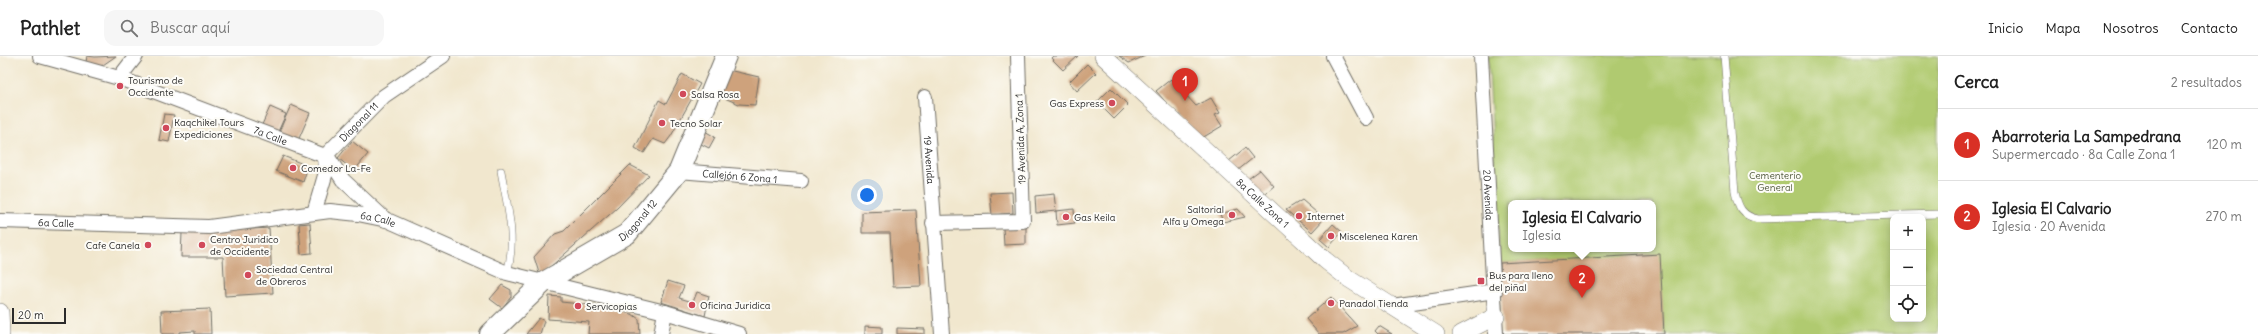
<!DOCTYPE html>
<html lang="es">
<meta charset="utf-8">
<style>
:root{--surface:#fff;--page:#f6f6f6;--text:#222;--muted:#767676;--line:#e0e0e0;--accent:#d93025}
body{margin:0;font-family:Delius,sans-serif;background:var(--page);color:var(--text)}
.controls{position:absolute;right:12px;bottom:12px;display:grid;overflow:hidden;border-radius:8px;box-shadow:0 2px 10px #0003}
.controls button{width:36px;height:36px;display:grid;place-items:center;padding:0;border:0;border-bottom:1px solid var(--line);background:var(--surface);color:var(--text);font:20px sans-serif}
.scale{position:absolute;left:12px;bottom:10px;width:54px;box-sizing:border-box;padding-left:4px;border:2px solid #2b2b2b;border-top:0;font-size:11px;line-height:14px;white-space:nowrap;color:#2b2b2b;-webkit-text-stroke:3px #fdfcf7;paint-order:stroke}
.you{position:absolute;left:867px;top:139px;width:14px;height:14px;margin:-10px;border:3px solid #fff;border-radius:50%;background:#1a73e8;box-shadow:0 0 0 6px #1a73e833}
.badge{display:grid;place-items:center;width:26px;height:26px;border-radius:50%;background:var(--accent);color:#fff;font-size:13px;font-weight:700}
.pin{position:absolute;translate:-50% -33px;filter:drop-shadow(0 1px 2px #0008)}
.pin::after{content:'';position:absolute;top:21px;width:14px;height:12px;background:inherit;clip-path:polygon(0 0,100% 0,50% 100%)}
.popup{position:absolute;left:1508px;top:144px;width:148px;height:52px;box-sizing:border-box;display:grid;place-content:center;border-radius:8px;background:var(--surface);filter:drop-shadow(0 1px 3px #0005);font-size:13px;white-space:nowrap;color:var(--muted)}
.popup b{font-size:15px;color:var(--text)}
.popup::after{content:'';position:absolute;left:50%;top:100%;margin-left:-8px;border:8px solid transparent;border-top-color:var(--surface)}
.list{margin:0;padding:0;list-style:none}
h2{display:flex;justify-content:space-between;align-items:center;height:52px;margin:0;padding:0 16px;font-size:17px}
h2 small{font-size:13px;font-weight:400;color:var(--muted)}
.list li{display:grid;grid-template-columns:26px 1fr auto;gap:12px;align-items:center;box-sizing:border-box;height:72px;padding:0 16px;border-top:1px solid var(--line)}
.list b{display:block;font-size:15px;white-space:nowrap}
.list p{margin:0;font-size:13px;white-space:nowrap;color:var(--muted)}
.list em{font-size:13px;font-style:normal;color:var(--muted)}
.icon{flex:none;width:22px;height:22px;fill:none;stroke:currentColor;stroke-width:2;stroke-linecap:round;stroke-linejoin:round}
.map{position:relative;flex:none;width:1938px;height:278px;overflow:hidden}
header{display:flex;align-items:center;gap:24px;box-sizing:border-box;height:56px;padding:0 20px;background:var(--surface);border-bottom:1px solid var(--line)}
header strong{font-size:19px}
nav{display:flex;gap:22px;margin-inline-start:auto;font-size:14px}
.search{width:280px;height:36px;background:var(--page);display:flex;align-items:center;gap:10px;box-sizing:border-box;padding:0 14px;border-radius:12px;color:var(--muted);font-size:15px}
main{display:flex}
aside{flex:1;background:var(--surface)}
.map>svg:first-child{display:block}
</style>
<header>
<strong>Pathlet</strong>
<div class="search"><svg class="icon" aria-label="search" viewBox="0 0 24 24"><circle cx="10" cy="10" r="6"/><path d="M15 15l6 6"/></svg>Buscar aquí</div>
<nav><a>Inicio</a><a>Mapa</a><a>Nosotros</a><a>Contacto</a></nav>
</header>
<main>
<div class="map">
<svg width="1938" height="278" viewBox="0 0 1938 278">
<rect width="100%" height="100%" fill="#fdfcf7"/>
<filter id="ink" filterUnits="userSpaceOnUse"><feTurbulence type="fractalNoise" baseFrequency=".025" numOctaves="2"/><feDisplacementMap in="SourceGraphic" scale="8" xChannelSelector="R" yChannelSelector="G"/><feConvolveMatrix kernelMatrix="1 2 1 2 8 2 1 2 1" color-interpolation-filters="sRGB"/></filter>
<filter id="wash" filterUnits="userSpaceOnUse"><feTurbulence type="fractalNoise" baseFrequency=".012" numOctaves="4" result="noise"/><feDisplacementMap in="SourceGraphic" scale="16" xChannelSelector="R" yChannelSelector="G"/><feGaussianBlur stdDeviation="0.9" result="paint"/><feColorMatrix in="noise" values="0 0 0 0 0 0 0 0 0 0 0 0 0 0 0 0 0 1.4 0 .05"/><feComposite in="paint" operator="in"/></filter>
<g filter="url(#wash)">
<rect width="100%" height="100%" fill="#f1e7ce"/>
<path fill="#b0ca6f" stroke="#6e7a4d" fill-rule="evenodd" d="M1488 0H1938V278H1664L1659 199 1500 207ZM1511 147H1653V193H1511ZM1893 161H1923V263H1893Z"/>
<g id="blocks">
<path fill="#cea27c" d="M87 0 95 1 116 0 100 11 86 6Z
M1053 0H1078L1063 14 1051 2Z
M1119 0H1145L1129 7Z
M1087 8 1096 17 1077 35 1069 26Z
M728 14 759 21 755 49 739 48 717 39Z
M682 18 700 28 671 80 665 88 653 83 644 97 635 92 659 44 666 48Z
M1171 23 1196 50 1211 42 1220 57 1215 59 1222 70 1202 82 1178 60 1156 35Z
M1111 32 1128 49 1114 63 1097 46Z
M291 49 310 57 297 87 278 78Z
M270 51 286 58 277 78 261 71Z
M164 58 174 59 169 86 159 84Z
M703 74 715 81 709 92 697 86Z
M352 85 368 98 354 115 338 102Z
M1245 92 1253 102 1237 115 1229 105Z
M283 100 308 110 303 126 276 115Z
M630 109 649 119 617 152 540 220 534 201 555 178 564 175Z
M1260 114 1274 130 1262 140 1248 123Z
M1012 136 1013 157 992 159 990 137Z
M1054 138 1056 155 1036 157 1035 140Z
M1302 144 1324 163 1312 176 1286 154Z
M1074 153 1075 167 1057 169 1056 155Z
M1238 153 1245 161 1223 166 1220 158Z
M916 154 921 230 893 231 890 177H862V156Z
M310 167 312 197 301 198 299 168Z
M1333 168 1342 176 1329 191 1320 183Z
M1026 171V188L1004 189 1003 172Z
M269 172 273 237 225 240 223 201H181L182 177Z
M1660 198 1664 278H1503L1500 207Z
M668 225 684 230 679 242 693 246 697 236 709 240 705 260 661 246Z
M502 229 511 234V241L502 252 490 243Z
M549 240 561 241V246L591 249 632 258 639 263 640 278H588L589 266 548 263Z
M1331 241 1357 270 1343 278H1319L1306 263Z
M210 253 211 278H195V275L180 276V278H162L161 255Z
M539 262 544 265 540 278H526Z
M865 270 882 271V278H865Z
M1379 270 1392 278H1378L1375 275Z
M897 272 925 273V278H897Z"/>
</g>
</g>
<g filter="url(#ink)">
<use href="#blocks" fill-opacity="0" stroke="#706d64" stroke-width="1"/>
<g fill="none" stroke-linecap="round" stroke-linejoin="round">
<g stroke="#706d64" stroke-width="8">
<path id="service" d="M1724 0 1735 136C1738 151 1742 160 1758 163L1938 158
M501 115C507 149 517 183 507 217"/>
</g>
<g stroke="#706d64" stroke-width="16">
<g id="minor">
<path id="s1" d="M40 0 119 22 325 100 329 103 343 124 386 164"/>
<path d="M1333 0 1366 62"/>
<path id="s2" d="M1481 0 1496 278"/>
<path d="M119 22 136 0"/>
<path id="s3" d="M925 41 942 278"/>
<path id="s4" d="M325 100 384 40 443 0"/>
<path id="s5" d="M679 115 801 125"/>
<path d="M314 157 326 116 325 100"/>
<path id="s6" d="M0 165 209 171 330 155 358 158 387 164 507 217 665 256 739 278"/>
<path d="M933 167 1023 165 1018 0"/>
<path d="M1392 250 1495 235"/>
<path d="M661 278 665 256"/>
</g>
</g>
<g stroke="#706d64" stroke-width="18">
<g id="tertiary">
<path id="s7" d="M1103 0 1325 204 1349 223 1436 278"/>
<path d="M0 256 1 278"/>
<path d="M1461 278 1496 260"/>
</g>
</g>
<g stroke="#706d64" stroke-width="22">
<g id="secondary">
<path id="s8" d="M490 278 544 226 627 178 679 115 726 0"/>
</g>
</g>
<use href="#service" stroke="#fff" stroke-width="7"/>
<use href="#minor" stroke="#fff" stroke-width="14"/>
<use href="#tertiary" stroke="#fff" stroke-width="17"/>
<use href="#secondary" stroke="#fff" stroke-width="20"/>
</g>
</g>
<g fill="#d1495b" stroke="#fdfcf7" stroke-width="1.5">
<circle cx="120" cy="30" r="4"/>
<circle cx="683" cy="38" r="4"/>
<circle cx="1112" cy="47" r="4"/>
<circle cx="662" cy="67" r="4"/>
<circle cx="166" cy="72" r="4"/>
<circle cx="293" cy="112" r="4"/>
<circle cx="1232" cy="159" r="4"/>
<circle cx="1299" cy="160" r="4"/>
<circle cx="1066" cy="161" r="4"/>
<circle cx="1331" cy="180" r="4"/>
<circle cx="148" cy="189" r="4"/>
<circle cx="202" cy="189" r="4"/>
<circle cx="248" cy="219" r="4"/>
<rect x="1477" y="221" width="8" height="8" rx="2"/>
<circle cx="1331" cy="247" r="4"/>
<circle cx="692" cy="249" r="4"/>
<circle cx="578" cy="250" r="4"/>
</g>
<g text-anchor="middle" stroke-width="4" stroke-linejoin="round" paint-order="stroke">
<g font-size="10" fill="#2b2b2b" stroke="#fdfcf7" text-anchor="start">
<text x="128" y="28">Tourismo de<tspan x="128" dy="12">Occidente</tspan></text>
<text x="691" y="42">Salsa Rosa</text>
<text x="1104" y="51" text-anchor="end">Gas Express</text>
<text x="174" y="70">Kaqchikel Tours<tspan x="174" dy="12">Expediciones</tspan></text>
<text x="670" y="71">Tecno Solar</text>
<text x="301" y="116">Comedor La-Fe</text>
<text x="1224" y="157" text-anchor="end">Saltorial<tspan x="1224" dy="12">Alfa y Omega</tspan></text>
<text x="1307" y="164">Internet</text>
<text x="1074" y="165">Gas Keila</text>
<text x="1339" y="184">Miscelenea Karen</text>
<text x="210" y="187">Centro Juridico<tspan x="210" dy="12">de Occidente</tspan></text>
<text x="140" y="193" text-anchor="end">Cafe Canela</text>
<text x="256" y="217">Sociedad Central<tspan x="256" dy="12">de Obreros</tspan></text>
<text x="1489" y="223">Bus para lleno<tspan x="1489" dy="12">del piñal</tspan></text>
<text x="1339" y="251">Panadol Tienda</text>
<text x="700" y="253">Oficina Juridica</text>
<text x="586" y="254">Servicopias</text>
</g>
<g font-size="10" fill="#2b2b2b" stroke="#fdfcf7">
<text dy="4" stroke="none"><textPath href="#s4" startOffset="48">Diagonal 11</textPath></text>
<text dy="4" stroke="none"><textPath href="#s1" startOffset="244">7a Calle</textPath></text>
<text transform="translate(1020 83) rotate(-92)" y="4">19 Avenida A, Zona 1</text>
<text dy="4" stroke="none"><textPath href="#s3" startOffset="63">19 Avenida</textPath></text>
<text dy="4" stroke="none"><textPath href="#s5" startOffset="61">Callejón 6 Zona 1</textPath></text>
<text dy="4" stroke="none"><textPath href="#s2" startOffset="139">20 Avenida</textPath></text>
<text dy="4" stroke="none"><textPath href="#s7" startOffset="217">8a Calle Zona 1</textPath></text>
<text dy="4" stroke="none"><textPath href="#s8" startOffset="188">Diagonal 12</textPath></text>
<text dy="4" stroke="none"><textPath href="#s6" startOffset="380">6a Calle</textPath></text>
<text dy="4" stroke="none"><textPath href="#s6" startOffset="56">6a Calle</textPath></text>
</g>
<g font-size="10" fill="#535b3f" stroke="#fdfcf7">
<text x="1775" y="123">Cementerio<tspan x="1775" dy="12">General</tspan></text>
</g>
</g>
</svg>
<div class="controls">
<button>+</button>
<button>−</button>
<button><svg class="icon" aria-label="locate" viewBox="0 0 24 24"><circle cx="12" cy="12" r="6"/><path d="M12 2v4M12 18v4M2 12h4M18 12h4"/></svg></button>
</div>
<div class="scale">20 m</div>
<div class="you"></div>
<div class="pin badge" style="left:1185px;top:45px">1</div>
<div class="pin badge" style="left:1582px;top:242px">2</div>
<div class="popup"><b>Iglesia El Calvario</b>Iglesia</div>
</div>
<aside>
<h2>Cerca<small>2 resultados</small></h2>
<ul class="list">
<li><span class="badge">1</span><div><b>Abarroteria La Sampedrana</b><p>Supermercado · 8a Calle Zona 1</p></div><em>120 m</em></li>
<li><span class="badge">2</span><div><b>Iglesia El Calvario</b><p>Iglesia · 20 Avenida</p></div><em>270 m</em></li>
</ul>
</aside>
</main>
